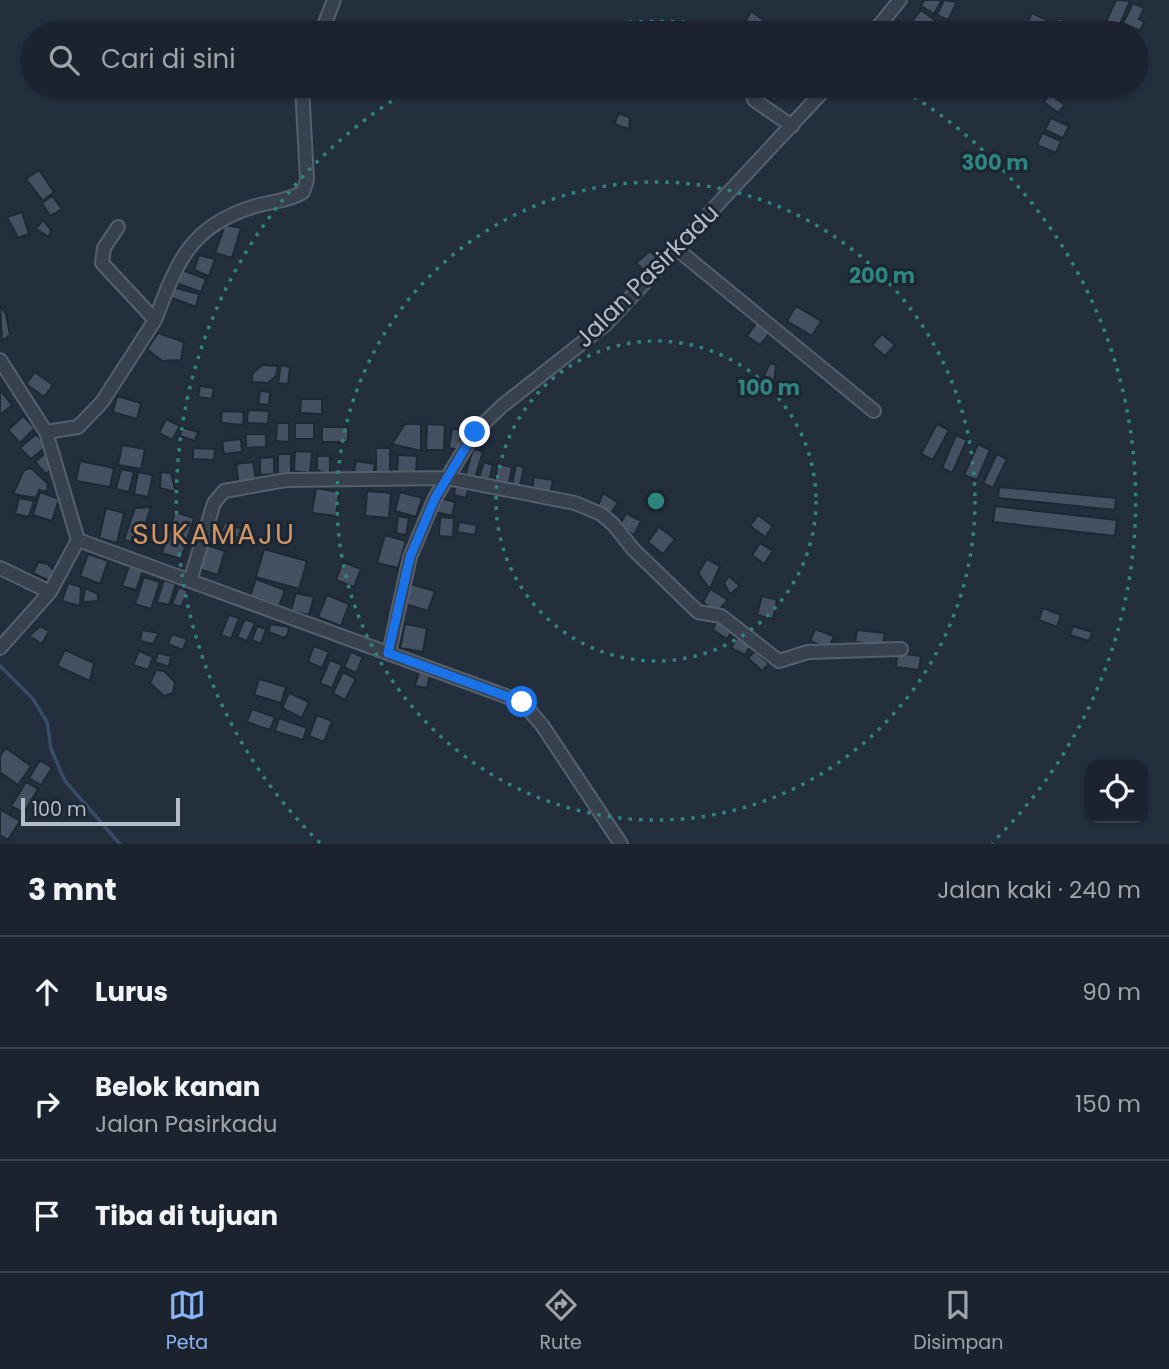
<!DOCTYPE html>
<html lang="id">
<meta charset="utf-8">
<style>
:root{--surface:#1b232e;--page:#282f3a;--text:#f1f3f6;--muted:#a0a4aa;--line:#39404a;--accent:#8ab4f8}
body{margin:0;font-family:Poppins,sans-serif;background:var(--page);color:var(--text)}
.controls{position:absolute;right:21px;bottom:21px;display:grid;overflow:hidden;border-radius:14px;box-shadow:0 2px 5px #0004}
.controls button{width:63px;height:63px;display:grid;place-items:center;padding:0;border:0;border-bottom:2px solid var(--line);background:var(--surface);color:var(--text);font:35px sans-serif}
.scale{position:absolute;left:21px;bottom:18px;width:159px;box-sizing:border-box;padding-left:7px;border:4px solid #b4bcc9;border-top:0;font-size:19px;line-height:24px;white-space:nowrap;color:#b4bcc9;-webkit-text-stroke:5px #1d2633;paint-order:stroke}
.stop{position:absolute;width:21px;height:21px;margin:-16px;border:5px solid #1a73e8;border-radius:50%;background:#fff}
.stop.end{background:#1a73e8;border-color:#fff;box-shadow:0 2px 7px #0008}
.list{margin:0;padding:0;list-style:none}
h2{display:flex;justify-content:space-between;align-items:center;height:91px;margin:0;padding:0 28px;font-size:30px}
h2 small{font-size:23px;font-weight:400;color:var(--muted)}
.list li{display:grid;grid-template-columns:46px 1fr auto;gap:21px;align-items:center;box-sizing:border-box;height:112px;padding:0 28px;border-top:2px solid var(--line)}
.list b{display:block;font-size:26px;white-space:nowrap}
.list p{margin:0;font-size:23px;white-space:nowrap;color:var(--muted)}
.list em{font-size:23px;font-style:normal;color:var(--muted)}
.icon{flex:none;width:38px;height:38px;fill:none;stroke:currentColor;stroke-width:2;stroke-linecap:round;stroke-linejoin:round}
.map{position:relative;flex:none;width:1169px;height:844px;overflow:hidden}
.search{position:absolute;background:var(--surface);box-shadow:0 2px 5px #0004;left:21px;right:21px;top:21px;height:77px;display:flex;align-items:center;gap:18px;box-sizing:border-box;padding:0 24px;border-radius:38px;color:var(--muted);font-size:26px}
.sheet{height:427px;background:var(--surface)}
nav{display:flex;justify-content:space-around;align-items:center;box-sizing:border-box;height:98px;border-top:2px solid var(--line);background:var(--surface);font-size:19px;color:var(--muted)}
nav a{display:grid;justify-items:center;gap:4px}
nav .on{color:var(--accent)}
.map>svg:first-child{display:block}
</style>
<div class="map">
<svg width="1169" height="844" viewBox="0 0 1169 844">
<rect width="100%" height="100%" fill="#242f3e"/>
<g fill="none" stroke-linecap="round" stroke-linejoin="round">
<path stroke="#394c67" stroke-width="3.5" d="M0 666 33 699 47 722 51 749 65 781 120 844"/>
</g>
<path fill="#455162" stroke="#1f2835" stroke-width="2" d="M924 0H942L934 14 921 6Z
M944 0 957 2 948 20 937 15Z
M1116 0 1130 1 1117 31 1104 26Z
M1133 3 1144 8 1139 19 1144 22 1140 31 1123 23Z
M921 10 952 33H929L912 21Z
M751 11 781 33H759L744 24Z
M1032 13 1047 20 1041 33 1024 32Z
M1059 18 1076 25 1072 33H1053Z
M764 86H779L783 88 775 101 760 91Z
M1046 86H1069L1063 97Z
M1050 94 1065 105 1058 113 1044 102Z
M619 113 630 118 629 129 614 124Z
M1051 118 1069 126 1063 138 1045 130Z
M1042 133 1061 141 1056 153 1037 145Z
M39 170 54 192 43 201 26 179Z
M52 196 62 209 50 216 42 203Z
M22 212 29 234 18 238 7 217Z
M43 220 51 230 49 237 36 229Z
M225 225 241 228 232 258 215 253Z
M650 251 662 263 650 276 636 263Z
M199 255 215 259 209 276 194 270Z
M180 269 206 279 201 292 174 282Z
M171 287 199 294 196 307 167 296Z
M0 306 6 314 10 335 2 341Z
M796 306 821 321 812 336 787 321Z
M757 322 770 333 760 345 747 336Z
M158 333 184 342 181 360 162 361 147 349Z
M882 334 895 345 885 356 872 345Z
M770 363 776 365 774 383 763 378Z
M262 365 278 366 276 376 268 383 252 382V374Z
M281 365 290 367 288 384 278 383Z
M35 372 53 385 44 397 26 384Z
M200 386 214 388 212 399 198 397Z
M0 390 12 405 0 415Z
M260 391 270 392 269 405 258 404Z
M117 396 141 403 137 419 113 412Z
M301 399H322V414L300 413Z
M248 410 269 411 268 424 247 423Z
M222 411 244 412 243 425 221 423Z
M23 416 35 428 20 443 8 430Z
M166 419 180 426 172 440 159 433Z
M277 423H289V442L276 441Z
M295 423H314V439H295Z
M405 424H421V451L392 444Z
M427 424 445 425 444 450H426Z
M937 424 949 430 933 460 921 454Z
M182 427 198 432 195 441 180 436Z
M322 427H348V442H322Z
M452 429 462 430 459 450 449 448Z
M36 434 47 446 31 459 20 448Z
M246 434H266V447L246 448Z
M956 435 967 440 952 473 942 468Z
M241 439 242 452 224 454 222 441Z
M978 444 990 450 977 480 964 475Z
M122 445 145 449 141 469 118 465Z
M193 448 215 449 214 460 193 459Z
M376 448H390V472L376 473Z
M473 449 483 451 475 479 465 476Z
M295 451 312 452 310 473 294 471Z
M44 454 54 467 46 474 35 462Z
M278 454H291V473L278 474Z
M997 454 1007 459 993 488 983 483Z
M398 455 417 456 416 474 397 473Z
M317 456H330V475L317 470Z
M274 457V474L260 475V458Z
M80 461 114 468 110 487 76 481Z
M356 461 375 464 373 475 354 472Z
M253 462 257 485 239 487 236 464Z
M484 462 493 465 488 484 478 481Z
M498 464 512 467 508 487 494 484Z
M516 465 524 467 519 490 511 489Z
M31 468 48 484 47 492 39 490 36 498 13 494 24 470Z
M121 469 134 472 129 492 116 489Z
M138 472 153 475 148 497 134 494Z
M161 472 171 473 176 492 160 488Z
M534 477 553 480 550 494 532 490Z
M456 483 469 486 466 498 454 495Z
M999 487 1116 498 1115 510 998 498Z
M316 488 339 492 336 516 312 513Z
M367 491 391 493 389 518 365 516Z
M40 492 59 499 52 521 33 515Z
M400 492 422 498 416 517 395 511Z
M603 493 618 503 609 516 597 508Z
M19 498 34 501 29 517 15 514Z
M440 498 455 502 452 516 436 512Z
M995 506 1117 520 1115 536 993 522Z
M151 507 139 544 124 540 135 508Z
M106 508 124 513 117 543 99 538Z
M175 512 194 518 181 559 162 553Z
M626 513 641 521 634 535 619 527Z
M758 515 773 526 765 537 750 526Z
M398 516 409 518 406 535 396 533Z
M440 517 454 518 453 537 439 536Z
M225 522 249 532 245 541 221 531Z
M459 522 477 525 475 535 457 532Z
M659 527 675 539 663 554 648 542Z
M385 535 406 541 398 568 377 563Z
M760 543 773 551 764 564 752 555Z
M207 545 225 551 218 575 199 569Z
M264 549 307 561 299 589 256 577Z
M88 554 108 561 100 584 80 576Z
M707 559 720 566 710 589 698 573Z
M38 562 48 564 55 572 50 581 33 573Z
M343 562 361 569 354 587 336 580Z
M129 566 143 571 136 590 122 586Z
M729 576 740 586 730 594 724 583Z
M144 577 160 582 151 609 135 604Z
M256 579 285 590 279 606 250 596Z
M164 580 176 584 169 605 157 602Z
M68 583 81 587 80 606 62 601Z
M411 584 435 591 428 611 405 604Z
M179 587 188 591 181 607 172 604Z
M85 588 98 594V601L83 602Z
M710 589 728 600 716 613 703 602Z
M296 593 314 597 309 615 291 611Z
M327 595 349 604 341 626 318 617Z
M762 596 777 600 773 619 757 615Z
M1043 608 1061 615 1057 627 1039 620Z
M229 615 239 618 231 639 221 635Z
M718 617 734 628 727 639 713 630Z
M245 619 255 623 247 641 237 637Z
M270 624 289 627 288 634 284 638 269 632Z
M405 624 427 628 423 652 400 648Z
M40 626 49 631 42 644 29 636Z
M257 626 266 629 261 644 252 640Z
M1073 626 1092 632 1089 641 1070 635Z
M815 629 834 636 829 648 810 641Z
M142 630 159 633 153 644 140 641Z
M857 630 885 633 883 645 855 642Z
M172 634 187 639 183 650 168 644Z
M739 634 753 641 745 655 731 648Z
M314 646 329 652 322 668 308 662Z
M65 650 94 663 90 681 57 666Z
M139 651 153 657 148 670 133 665Z
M755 651 769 664 762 671 748 658Z
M351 652 363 657 356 673 344 667Z
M158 653 171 656 169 667 155 662Z
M897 653 921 656 919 670 896 667Z
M330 660 342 665 332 688 320 683Z
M156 670 164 671 175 682 173 693 164 696 150 683Z
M343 672 356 679 345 700 333 693Z
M419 672 430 676 427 688 415 686Z
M259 679 286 687 281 703 254 695Z
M289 693 309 702 302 718 282 708Z
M252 709 275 717 270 730 247 722Z
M317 715 332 721 324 742 309 736Z
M279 718 307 728 303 740 275 731Z
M6 748 31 766 18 785 0 772V756Z
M40 760 52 768 41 785 29 778Z
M26 782 38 789 24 813 11 806Z
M0 809 20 821 8 840 0 835Z"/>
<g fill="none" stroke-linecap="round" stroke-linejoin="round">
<g stroke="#565f6c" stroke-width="16">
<path id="minor" d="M737 32 739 33
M321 33 334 0
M873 33 900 0
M757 86 753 94 754 100 792 126
M678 250 874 411
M155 320C177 263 189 227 252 207 268 202 289 201 303 192L307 180 302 86
M0 360 46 432 78 540 50 592 0 648
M46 432 78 427 102 402 155 320 102 263 104 248 118 227
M78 540 522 702 542 725 621 844
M0 568 50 592
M190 581 214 503 224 491 286 480 447 478 575 503 601 514 613 524 633 549 698 612 721 616 779 661 808 652 901 649
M389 653 410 557 435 498 475 432 502 406 606 324 828 86"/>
</g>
<use href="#minor" stroke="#38414e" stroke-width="12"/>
</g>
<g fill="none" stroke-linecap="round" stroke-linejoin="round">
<path stroke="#1a73e8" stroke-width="9" d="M475 432 435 498 410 557 388 653 522 702"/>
</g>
<g fill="none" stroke="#308480" stroke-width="3.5" stroke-dasharray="3.5 7">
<circle cx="656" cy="501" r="160"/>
<circle cx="656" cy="501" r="319"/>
<path d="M320 843A479 479 0 0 1 416 86M556 32A479 479 0 0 1 756 32M896 86A479 479 0 0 1 992 843"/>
</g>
<g text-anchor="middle" stroke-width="6" stroke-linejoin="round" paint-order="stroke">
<g font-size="24" fill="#b4bcc9" stroke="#1d2633">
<text transform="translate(647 276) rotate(-45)" y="8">Jalan Pasirkadu</text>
</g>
<g font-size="28" letter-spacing="2" fill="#d59563" stroke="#1d2633">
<text x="214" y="544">SUKAMAJU</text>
</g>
</g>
<circle cx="656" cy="501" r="10" fill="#308480" stroke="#1d2633" stroke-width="3.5"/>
<g font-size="21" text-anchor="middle" font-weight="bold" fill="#308480" stroke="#1d2633" stroke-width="6" stroke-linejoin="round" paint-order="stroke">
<text x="995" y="170">300 m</text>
<text x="882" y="283">200 m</text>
<text x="769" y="395">100 m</text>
</g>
</svg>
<div class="controls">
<button><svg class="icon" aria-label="locate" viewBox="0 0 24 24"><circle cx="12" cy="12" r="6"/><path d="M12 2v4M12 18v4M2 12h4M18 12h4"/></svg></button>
</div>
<div class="scale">100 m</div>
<div class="stop" style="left:522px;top:702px"></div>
<div class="stop end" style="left:475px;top:432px"></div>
<div class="search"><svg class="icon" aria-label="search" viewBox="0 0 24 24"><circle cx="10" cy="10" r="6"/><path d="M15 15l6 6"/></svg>Cari di sini</div>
</div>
<section class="sheet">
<h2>3 mnt<small>Jalan kaki · 240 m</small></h2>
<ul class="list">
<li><svg class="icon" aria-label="ahead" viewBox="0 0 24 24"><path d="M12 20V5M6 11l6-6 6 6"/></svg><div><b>Lurus</b></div><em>90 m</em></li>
<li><svg class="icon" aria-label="right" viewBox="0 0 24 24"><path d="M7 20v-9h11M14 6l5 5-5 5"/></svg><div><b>Belok kanan</b><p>Jalan Pasirkadu</p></div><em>150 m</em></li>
<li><svg class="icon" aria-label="arrive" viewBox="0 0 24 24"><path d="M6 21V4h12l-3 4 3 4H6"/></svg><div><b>Tiba di tujuan</b></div></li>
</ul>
</section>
<nav>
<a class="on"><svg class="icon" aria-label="map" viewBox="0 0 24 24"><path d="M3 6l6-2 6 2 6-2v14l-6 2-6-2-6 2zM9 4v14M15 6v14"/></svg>Peta</a>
<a><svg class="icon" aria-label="directions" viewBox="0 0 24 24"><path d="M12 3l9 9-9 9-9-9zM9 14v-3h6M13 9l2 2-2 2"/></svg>Rute</a>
<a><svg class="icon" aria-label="saved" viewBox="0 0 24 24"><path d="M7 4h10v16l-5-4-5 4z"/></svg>Disimpan</a>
</nav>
